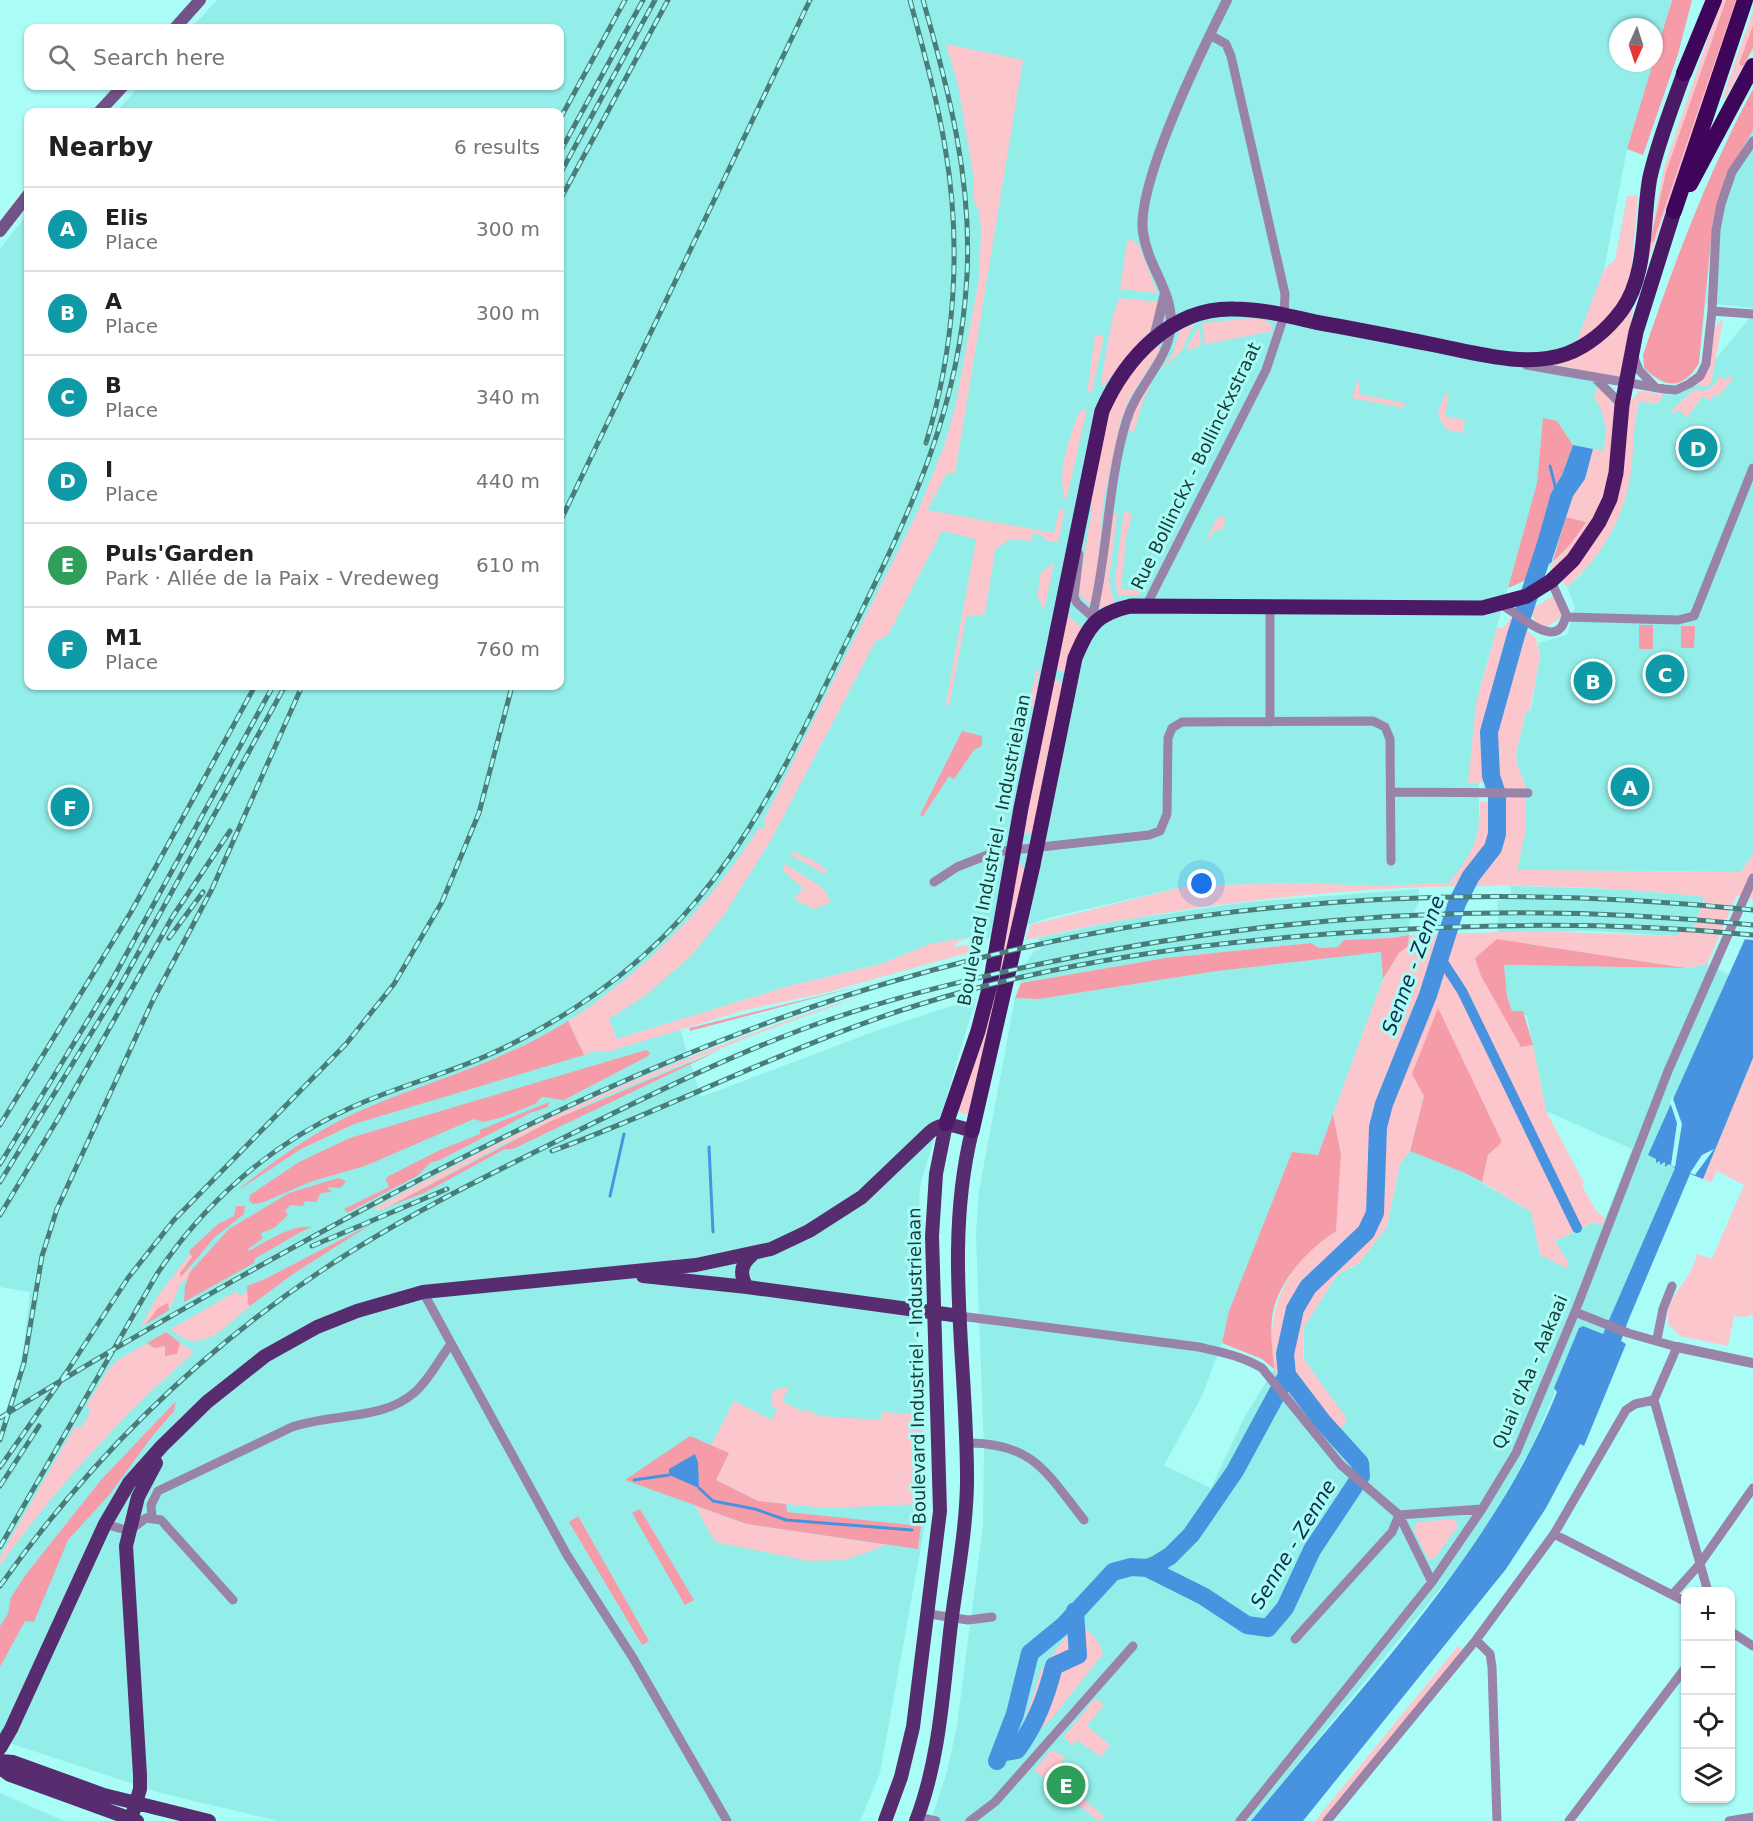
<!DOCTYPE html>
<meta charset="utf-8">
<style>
:root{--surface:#fff;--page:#f2f2f2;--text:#202124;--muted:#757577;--line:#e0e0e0;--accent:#111827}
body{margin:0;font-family:"DejaVu Sans",sans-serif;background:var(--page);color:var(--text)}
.controls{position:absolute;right:18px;bottom:18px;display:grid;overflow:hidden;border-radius:12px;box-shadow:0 2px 4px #0004}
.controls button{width:54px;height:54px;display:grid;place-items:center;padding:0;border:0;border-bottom:2px solid var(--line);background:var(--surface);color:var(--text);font:30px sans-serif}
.compass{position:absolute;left:1609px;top:18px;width:54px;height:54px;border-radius:50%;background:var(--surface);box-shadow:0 2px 4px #0004;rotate:183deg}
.you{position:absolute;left:1202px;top:884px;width:21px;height:21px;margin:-15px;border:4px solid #fff;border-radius:50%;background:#1a73e8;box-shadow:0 0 0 9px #1a73e833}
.badge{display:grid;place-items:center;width:39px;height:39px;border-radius:50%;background:var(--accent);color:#fff;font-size:20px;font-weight:700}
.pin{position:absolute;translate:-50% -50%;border:3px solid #fff;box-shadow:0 2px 6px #0006}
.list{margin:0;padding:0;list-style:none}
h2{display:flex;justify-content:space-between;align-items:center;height:78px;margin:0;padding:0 24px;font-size:26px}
h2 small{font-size:20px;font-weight:400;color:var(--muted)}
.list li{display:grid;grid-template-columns:39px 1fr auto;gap:18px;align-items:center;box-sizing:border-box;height:84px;padding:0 24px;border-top:2px solid var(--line)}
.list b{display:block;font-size:22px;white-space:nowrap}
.list p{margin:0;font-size:20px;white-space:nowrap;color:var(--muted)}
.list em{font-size:20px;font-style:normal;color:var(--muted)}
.icon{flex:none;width:33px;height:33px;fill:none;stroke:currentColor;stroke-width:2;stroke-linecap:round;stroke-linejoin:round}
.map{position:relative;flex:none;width:1753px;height:1821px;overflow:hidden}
.search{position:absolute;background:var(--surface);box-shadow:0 2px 4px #0004;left:24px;top:24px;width:540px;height:66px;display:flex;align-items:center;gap:15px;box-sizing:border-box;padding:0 21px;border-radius:12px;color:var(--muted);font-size:22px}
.panel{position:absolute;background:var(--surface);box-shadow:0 2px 4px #0004;left:24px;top:108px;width:540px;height:582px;border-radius:12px}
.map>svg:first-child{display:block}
</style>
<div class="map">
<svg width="1753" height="1821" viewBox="0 0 1753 1821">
<rect width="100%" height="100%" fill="#aafcf6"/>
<path fill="#93eee9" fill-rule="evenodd" d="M217 0H1671L1651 85 1626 154 1603 275 1576 343 1544 363 1601 375 1594 398 1601 407 1606 426 1604 452 1573 445 1557 421 1543 419 1537 483 1481 684 1468 783H1479V836L1467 861 1449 883 1381 886 1294 883 1187 886 1052 917 981 940 976 937 930 944 881 964 789 986 627 1036 679 1026 701 1097 878 1030 976 998 920 1186 915 1291 926 1519 880 1773 860 1821H278L161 1793 0 1740V1426L15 1387 24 1345 30 1292 0 1287V249L9 237 28 214V686H560V112H116L140 86H560V28H191ZM1618 27H1654V63H1618Z
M1753 130V308L1706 303 1717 203 1729 172Z
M1753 314V854L1741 872 1517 870 1526 787 1518 767 1516 754 1526 711 1531 710 1540 657 1538 643 1567 635 1575 607 1567 587 1582 574 1616 524 1639 402 1659 403 1663 394 1675 395 1691 389Z
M1511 886 1614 889 1705 896 1692 932 1676 936 1594 931 1498 932 1497 900 1511 899Z
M1419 889V902L1409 923V935L1392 938 1345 940 1338 947 1319 948 1311 943 1165 958 1021 983 1019 973 1035 950 1041 949 1038 938 1122 920 1248 902Z
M1381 951 1383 979 1318 1155 1292 1152 1229 1311 1222 1343 1202 1396 1164 1465 1211 1488 1244 1418 1274 1369 1304 1411V1327L1337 1275 1359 1263 1387 1227 1400 1164 1410 1151 1465 1173 1531 1212 1540 1255 1569 1264 1555 1241 1595 1222 1603 1224 1632 1149 1546 1111 1527 1016 1512 1011 1507 996 1503 965 1686 968 1707 964 1729 975 1648 1155 1656 1159V1163L1660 1161 1662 1166 1665 1162V1166L1669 1164 1675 1168 1613 1315 1603 1334 1583 1326 1532 1446 1492 1518 1462 1562 1251 1821H931L947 1772 957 1725 983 1526 984 1450 976 1234 979 1191 1015 998 1039 999 1217 971Z
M0 1793 64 1821H0Z"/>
<path fill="#fbc6cc" d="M1721 0H1726L1666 172 1650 241 1652 242 1736 0H1738L1643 276 1664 168Z
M1753 11V25L1739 64 1743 67 1725 99 1723 97Z
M946 44 1023 60 955 474 947 473 927 510 1054 533 1059 510H1065L1058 542H1047L1042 535 1030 533 1033 541 1010 539 995 550 985 614 966 617 949 707 946 703 976 539 942 531 888 635 875 642 772 838 724 915 691 956 647 994 609 1019 617 1039 789 986 881 964 930 944 971 937 959 941 953 947 974 945 977 952 956 956 828 992 745 1010 607 1052 596 1051 584 1055 568 1021C645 972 710 904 759 828L763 829 766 823 763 822 918 511 944 446 955 408 979 279 981 234 980 213 974 201V179L958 85Z
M1638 195 1631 275 1621 301 1633 310 1620 378 1541 362 1576 343 1604 269 1615 260 1627 196Z
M1128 238 1139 245 1157 293 1120 289Z
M1119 298 1158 302 1153 328 1130 352 1103 387 1101 381 1113 315Z
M1256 318 1270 322 1273 331 1205 344 1202 323Z
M1723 320 1711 384 1703 387 1697 385C1702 379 1708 373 1710 364 1714 350 1707 327 1723 320Z
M1194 324 1182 350 1161 371 1172 355 1180 330Z
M1199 327 1201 345 1188 351 1187 347Z
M1095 334 1104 336 1092 391 1087 393Z
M1156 346 1160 349 1158 354 1130 397 1120 423 1103 503 1099 562 1090 605 1078 593 1092 509 1090 499 1104 427 1121 383Z
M1720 376 1726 380 1730 376 1733 378 1718 397 1715 394 1710 401 1703 396 1687 417 1678 410 1675 414 1671 411 1695 389C1708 394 1713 387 1720 376Z
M1359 378V394L1405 403 1404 408 1352 398Z
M1149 384 1151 385 1143 401 1134 432 1129 431 1135 409Z
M1598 386 1613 403 1629 404 1639 391 1663 394 1659 403 1639 402C1633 424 1634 449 1631 471 1626 516 1601 558 1567 587L1550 566 1561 556 1586 522 1566 517 1573 496 1585 479 1593 449 1604 451C1606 431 1607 415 1594 398Z
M1446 393 1449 394 1445 416 1465 420 1463 433 1447 430C1433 411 1439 411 1446 393Z
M1087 409 1066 501C1055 478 1070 433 1080 411Z
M1124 511 1132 514 1126 539 1121 589 1140 591 1139 595 1118 596 1115 579Z
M1112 514H1117L1109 580 1114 603 1102 608 1099 603Z
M1225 515 1224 528 1215 531 1205 544 1216 519Z
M1054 563 1044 610 1037 596 1041 572Z
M1555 595 1562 611 1560 618 1547 627 1536 623 1530 610Z
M1066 613 1083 629 1067 670 1064 672 1055 668Z
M1511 618 1536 638 1540 657 1530 710 1526 711 1516 754 1518 767 1526 787V829L1517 870 1741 872 1753 854V899L1737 895 1707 964 1686 968 1531 944 1481 976 1521 1047 1533 1045 1546 1111 1584 1183 1582 1186 1596 1211 1605 1218 1603 1225 1594 1222 1555 1241 1569 1264 1567 1268 1540 1255 1531 1212 1482 1182 1488 1155 1502 1142 1437 1009 1424 1095 1410 1151 1400 1164 1387 1227 1359 1263 1337 1275 1304 1327 1303 1358 1347 1419 1332 1442C1313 1421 1288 1397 1275 1371 1272 1365 1273 1355 1272 1349 1269 1297 1294 1258 1336 1230L1341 1155 1333 1114 1383 979 1399 953 1408 946 1409 935 1533 931 1676 936 1681 931 1692 932 1705 897C1484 872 1243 890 1026 940L1030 925 1187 886 1294 883 1381 886 1449 883C1472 854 1480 840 1480 802H1491L1487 782 1468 783 1476 703 1497 628H1503Z
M1036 670 1039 671 1035 709 1029 703Z
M1056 680 1064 684 1045 766 1034 831 1028 834 1024 833 1052 682Z
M793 851 820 864 828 872 825 874 791 855Z
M785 864 823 888 831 902 815 909 794 900 803 888 782 870Z
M1021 864 1025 872 969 1115 959 1112V1108L1018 865Z
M870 993 751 1036 603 1097 502 1145 390 1206 378 1211 374 1208C433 1177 492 1145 552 1117 655 1069 762 1027 870 993Z
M1753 1058V1315L1746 1317 1734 1316 1728 1346 1680 1336 1669 1325C1663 1303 1681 1289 1690 1272 1693 1267 1695 1260 1697 1254L1712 1259 1744 1185 1717 1171 1711 1182 1703 1179Z
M190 1254 192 1257 183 1269 188 1271 191 1267 192 1269 186 1280 182 1281 169 1310V1305C152 1310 153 1320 140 1328L157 1297Z
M237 1291 239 1296 249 1291 250 1306C226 1325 201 1359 171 1329Z
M147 1343 151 1347 163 1345 166 1350 177 1351 180 1343 194 1352C121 1416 57 1487 0 1565V1557L75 1426 81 1428 91 1411 86 1406 109 1369 118 1360Z
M789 1387 782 1401 803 1412 805 1409 820 1416 881 1420V1412L923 1414 927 1504 824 1508 758 1501 716 1480 729 1454 711 1445 734 1401 772 1420 777 1409 770 1404 773 1397 771 1394 774 1390Z
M695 1506 747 1524 887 1545 845 1560 809 1561 715 1542Z
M1454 1519 1458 1526 1435 1558 1429 1560 1414 1531 1417 1522Z
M1074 1626C1088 1626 1100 1641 1103 1654L1052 1718 1024 1745 1018 1741 1041 1670Z
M1458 1646 1463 1650 1324 1821H1315Z
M1095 1698 1104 1705 1087 1726 1110 1745 1101 1757 1077 1740 1072 1745 1064 1737Z
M1052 1750 1065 1757 1061 1763 1082 1780 1073 1791 1104 1816 1099 1821 1034 1770Z"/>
<path fill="#f69ba8" d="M1672 0H1692L1678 54 1643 155 1627 149Z
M1726 0H1736L1653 242H1650L1666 172Z
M1753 25V48L1743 67 1739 64Z
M1753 89V130L1729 172 1713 220 1699 363C1683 390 1666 389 1644 368L1643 355C1674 263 1707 175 1753 89Z
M1543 418 1557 421 1573 445 1562 475 1551 493 1552 563 1566 517 1586 522C1564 556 1546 572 1508 588L1537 483Z
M1639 625H1653V649H1639Z
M1681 626H1695L1694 648H1681Z
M962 731 982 736V746L974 750 954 779 949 776 923 816 920 815Z
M1409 935 1408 946 1399 953 1383 979 1381 952 1217 971 1039 999 1015 998 1021 983 1165 958 1311 943 1319 948 1338 947 1344 940 1392 938Z
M1497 939 1686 968 1504 965 1507 996 1512 1011H1523L1533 1045 1521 1047 1481 976 1475 958Z
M856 987 690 1031 689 1028Z
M1438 1008 1502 1142 1488 1155 1482 1182 1465 1173 1410 1151 1424 1096 1412 1074Z
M568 1021 584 1055 354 1124 301 1149 237 1191C279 1156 325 1124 376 1104 441 1078 508 1059 568 1021Z
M646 1050 650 1053 648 1056 564 1100 542 1097 535 1104 500 1118 483 1122 474 1119 365 1166 310 1182 264 1202 253 1204 249 1201 250 1195 299 1162 350 1138Z
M720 1050 513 1149H505L424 1193 390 1206 549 1122Z
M549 1102 548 1107 530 1113 440 1160 430 1163 417 1176 347 1213 344 1209 389 1187 386 1180 387 1177 440 1150 480 1134V1130Z
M1333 1114 1341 1155 1336 1231C1308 1249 1276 1283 1272 1318 1270 1335 1273 1353 1274 1369L1262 1359 1222 1343 1229 1311 1292 1152 1318 1155Z
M338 1178 346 1181 341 1188 327 1187 332 1192 321 1193 316 1202 305 1201 303 1206 290 1205 285 1211 288 1215 274 1228 261 1233 263 1238 248 1249 249 1251C267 1241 292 1224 312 1227 293 1234 275 1249 255 1258L254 1263 184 1302 185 1286 190 1272 229 1229 289 1193Z
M236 1206H245L244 1214 215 1237 181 1277 180 1273 192 1257 189 1252 191 1249 218 1224 234 1216Z
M373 1223 293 1274 250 1306 248 1304 247 1286 265 1279Z
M168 1303 169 1310 146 1324 158 1308Z
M166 1332 180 1343 177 1354 165 1356V1346L154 1348 147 1343Z
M176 1401 174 1411 150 1439 110 1494 68 1540 34 1622 25 1621 0 1667V1626L8 1614 11 1597 27 1573 101 1480Z
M690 1436 729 1453 716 1480 758 1501 786 1504 787 1512 921 1526 918 1549 747 1524 625 1480Z
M640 1509 694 1600 685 1605 632 1513Z
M578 1516 649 1641 642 1645 569 1522Z"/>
<path fill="#4893e0" d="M1573 445 1593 449 1585 479 1573 496 1551 563 1533 557 1551 493 1562 475Z
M1753 921V1058L1703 1179 1690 1174 1628 1321 1621 1341 1626 1344 1584 1446 1580 1444 1546 1508 1506 1569 1303 1821H1251C1360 1687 1492 1554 1557 1392L1554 1388 1579 1328 1583 1326 1603 1334 1675 1168 1669 1164 1665 1167V1162L1660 1165V1161L1656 1163V1159L1648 1155Z
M695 1454 698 1462 699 1488 669 1475V1469Z"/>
<path fill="#aafcf6" d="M1753 918V940L1741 939 1750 919Z
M1672 1096 1682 1124 1675 1167 1671 1165 1677 1123 1670 1102Z
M1714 1149 1695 1175 1690 1173 1702 1155Z"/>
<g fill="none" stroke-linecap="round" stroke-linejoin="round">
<path stroke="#4893e0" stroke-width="3" d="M1550 466 1556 490
M709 1147 713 1232
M610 1196 624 1134
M634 1480 669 1475
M699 1488 713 1501 755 1509 786 1520 912 1530"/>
<path stroke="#4893e0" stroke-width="10" d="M1441 959 1462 991 1577 1228"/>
<path stroke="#4893e0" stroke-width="18" d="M1147 1568 1203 1596 1247 1625 1268 1628 1285 1608 1312 1550 1361 1476 1360 1463 1322 1421 1287 1375
M1000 1753 1017 1750C1036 1724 1046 1697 1054 1666L1078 1655 1075 1611
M997 1761 1015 1714 1030 1653 1063 1626 1113 1572 1131 1567 1147 1568 1157 1564 1170 1556 1191 1535 1235 1471 1287 1375 1285 1354 1295 1309 1308 1287 1366 1232 1375 1213 1378 1127 1384 1104 1428 995 1457 903 1471 876 1493 848 1497 834V794L1491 776 1489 732 1516 635 1548 538"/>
<path stroke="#9983a9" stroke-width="9" d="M1712 311 1753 314
M1633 355 1639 370 1655 387
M1526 365 1664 389 1676 390 1689 384 1700 376 1706 364 1712 311 1716 230 1721 204 1732 172 1753 141
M1594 377 1622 405
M1079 554 1074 597 1077 603 1096 620
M1502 605C1519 614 1560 655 1566 614L1551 581
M1146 606 1266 370 1284 316 1285 294 1231 56 1226 44 1210 35
M1566 617 1678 620 1694 616 1753 468
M1096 620 1094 609C1108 547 1108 483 1126 422 1137 385 1167 363 1171 328
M1270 722V606
M1391 792 1528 793
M934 882 957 867 995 852 1149 835 1160 831 1167 814 1168 738 1172 728 1182 722 1373 721 1385 727 1390 739 1391 861
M423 1292 567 1555 633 1658 727 1821
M1575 1312 1628 1333 1677 1347 1654 1400
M960 1316 1199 1347C1221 1352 1242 1356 1262 1368L1341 1465 1399 1515 1432 1582
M1657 1339 1663 1309 1672 1286
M1654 1400 1708 1592
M965 1443C1033 1442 1046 1472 1084 1520
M1399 1515 1482 1509
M152 1517 151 1505 158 1491 292 1427C331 1413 383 1421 415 1392 429 1380 439 1359 451 1344
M105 1524 129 1531 146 1518 161 1520 233 1600
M1554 1534 1686 1602
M1673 1594 1699 1565 1753 1488
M929 1614 968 1620 992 1617
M1730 1631 1753 1646
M1295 1639 1392 1532 1399 1515
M1476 1640 1490 1654 1492 1667 1497 1821
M918 1817 936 1821
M970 1821 995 1802 1133 1646
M1240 1821 1432 1582 1482 1509 1516 1453 1575 1312 1668 1071 1753 878
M1327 1821 1476 1640 1554 1534 1626 1410 1635 1404 1654 1400
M1569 1821 1686 1667
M1729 1821 1753 1817"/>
<path stroke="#9983a9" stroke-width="10" d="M1171 328C1173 289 1148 269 1143 232 1136 183 1203 48 1227 0
M1154 338 1165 293
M1677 1347 1753 1363"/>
<path stroke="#735289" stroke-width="12" d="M175 28 200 0
M99 112 123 86
M0 231 28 195"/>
<path stroke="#572d70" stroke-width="14" d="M643 1276 747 1287 960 1316
M747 1287C739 1274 741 1264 752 1255
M0 1748 11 1729 105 1524 129 1483 162 1446 207 1402 265 1356 317 1327 357 1311 423 1292 696 1265 771 1249 809 1231 862 1197 930 1132C944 1120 956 1126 972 1131 943 1248 968 1366 967 1484 966 1531 957 1578 951 1624 943 1689 940 1759 916 1821
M0 1761 13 1762 104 1795 209 1821
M0 1768 10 1775 137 1821
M131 1819 140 1789V1775L126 1546 138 1497 156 1463
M885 1821 901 1777 913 1727 940 1511 932 1236 936 1174 946 1124"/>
<path stroke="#4b1966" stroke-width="15" d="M946 1124 978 1031 990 985 1021 808 1102 411C1125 359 1171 307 1234 309 1261 309 1289 316 1315 322 1355 329 1395 337 1435 345 1476 353 1525 368 1566 354 1588 346 1608 329 1622 310 1648 274 1642 219 1650 177 1658 142 1672 107 1684 73
M972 1131 1033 865 1075 658C1089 626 1095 614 1131 606L1482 608 1527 596 1551 581 1573 560 1599 522 1610 499 1616 473 1622 405 1636 332 1674 211"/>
<path stroke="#3f055b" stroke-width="16" d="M1684 73 1714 0
M1690 184 1753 66
M1674 211 1745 0"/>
<g stroke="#4a7d79" stroke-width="5">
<path id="rail" d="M910 0C923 49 937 98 945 147 962 245 955 348 926 443
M560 119 625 0
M560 152 643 0
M560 174 655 0
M560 200 668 0
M560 522 810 0
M169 938 203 892
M0 1125 131 912 255 686
M552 1151C676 1106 794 1043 921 1004 1063 960 1209 942 1356 932 1489 923 1620 922 1753 935
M0 1164 110 984 273 686
M0 1182 119 988 285 686
M0 1215 59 1117 173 916 230 831
M312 1246 447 1189
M0 1418C114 1347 231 1281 349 1217 509 1131 672 1052 845 996 1142 901 1444 878 1753 910
M0 1440 24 1363 42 1256 57 1209 153 1000 212 889 302 686
M0 1467 66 1373 128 1278 174 1220 346 1044 394 984 442 902 479 813 512 686
M0 1486 39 1426
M0 1547 157 1274C204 1203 270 1145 348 1109 392 1088 441 1076 486 1056 516 1043 545 1027 573 1009 719 916 775 789 848 639 907 518 960 413 967 275 972 180 949 91 923 0
M0 1586C88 1462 194 1356 321 1271 394 1222 474 1182 553 1143 644 1098 735 1052 831 1019 899 996 969 979 1040 964 1274 914 1515 900 1753 925"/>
</g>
<use href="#rail" stroke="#aafcf6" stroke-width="3" stroke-dasharray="9" stroke-linecap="butt"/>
</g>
<g text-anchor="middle" stroke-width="6" stroke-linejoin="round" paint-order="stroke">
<g font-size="18" fill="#183a38" stroke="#aafcf6">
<text transform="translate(1196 466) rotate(-64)" y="6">Rue Bollinckx - Bollinckxstraat</text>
<text transform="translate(994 850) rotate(-79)" y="6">Boulevard Industriel - Industrielaan</text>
<text transform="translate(917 1366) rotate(-91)" y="6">Boulevard Industriel - Industrielaan</text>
<text transform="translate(1530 1372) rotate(-67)" y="6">Quai d'Aa - Aakaai</text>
</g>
<g font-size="20" font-style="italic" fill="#0f2e4d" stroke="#aafcf6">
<text transform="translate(1413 965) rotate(-70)" y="7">Senne - Zenne</text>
<text transform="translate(1293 1544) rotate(-59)" y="7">Senne - Zenne</text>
</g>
</g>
</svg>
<div class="controls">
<button>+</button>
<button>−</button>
<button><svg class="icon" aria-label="locate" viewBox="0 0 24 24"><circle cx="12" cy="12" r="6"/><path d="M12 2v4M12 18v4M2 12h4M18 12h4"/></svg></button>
<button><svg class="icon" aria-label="layers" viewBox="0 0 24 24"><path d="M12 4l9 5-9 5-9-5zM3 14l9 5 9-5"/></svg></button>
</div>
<svg class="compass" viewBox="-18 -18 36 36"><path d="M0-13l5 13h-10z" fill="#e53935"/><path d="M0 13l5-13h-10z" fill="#757577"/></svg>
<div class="you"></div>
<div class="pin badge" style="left:1630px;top:787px;background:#0f9aa8">A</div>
<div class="pin badge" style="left:1593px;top:681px;background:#0f9aa8">B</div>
<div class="pin badge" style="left:1665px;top:674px;background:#0f9aa8">C</div>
<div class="pin badge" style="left:1698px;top:448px;background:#0f9aa8">D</div>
<div class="pin badge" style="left:1066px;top:1785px;background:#2e9e5b">E</div>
<div class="pin badge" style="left:70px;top:807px;background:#0f9aa8">F</div>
<div class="search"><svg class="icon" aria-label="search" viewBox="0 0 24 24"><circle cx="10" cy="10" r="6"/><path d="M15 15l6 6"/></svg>Search here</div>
<section class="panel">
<h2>Nearby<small>6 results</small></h2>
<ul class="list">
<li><span class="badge" style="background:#0f9aa8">A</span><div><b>Elis</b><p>Place</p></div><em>300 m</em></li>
<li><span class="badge" style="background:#0f9aa8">B</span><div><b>A</b><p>Place</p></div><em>300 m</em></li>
<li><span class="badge" style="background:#0f9aa8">C</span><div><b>B</b><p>Place</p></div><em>340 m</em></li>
<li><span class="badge" style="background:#0f9aa8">D</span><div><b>I</b><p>Place</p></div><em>440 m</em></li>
<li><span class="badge" style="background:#2e9e5b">E</span><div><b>Puls'Garden</b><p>Park · Allée de la Paix - Vredeweg</p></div><em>610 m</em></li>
<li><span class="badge" style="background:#0f9aa8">F</span><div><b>M1</b><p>Place</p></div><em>760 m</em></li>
</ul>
</section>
</div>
